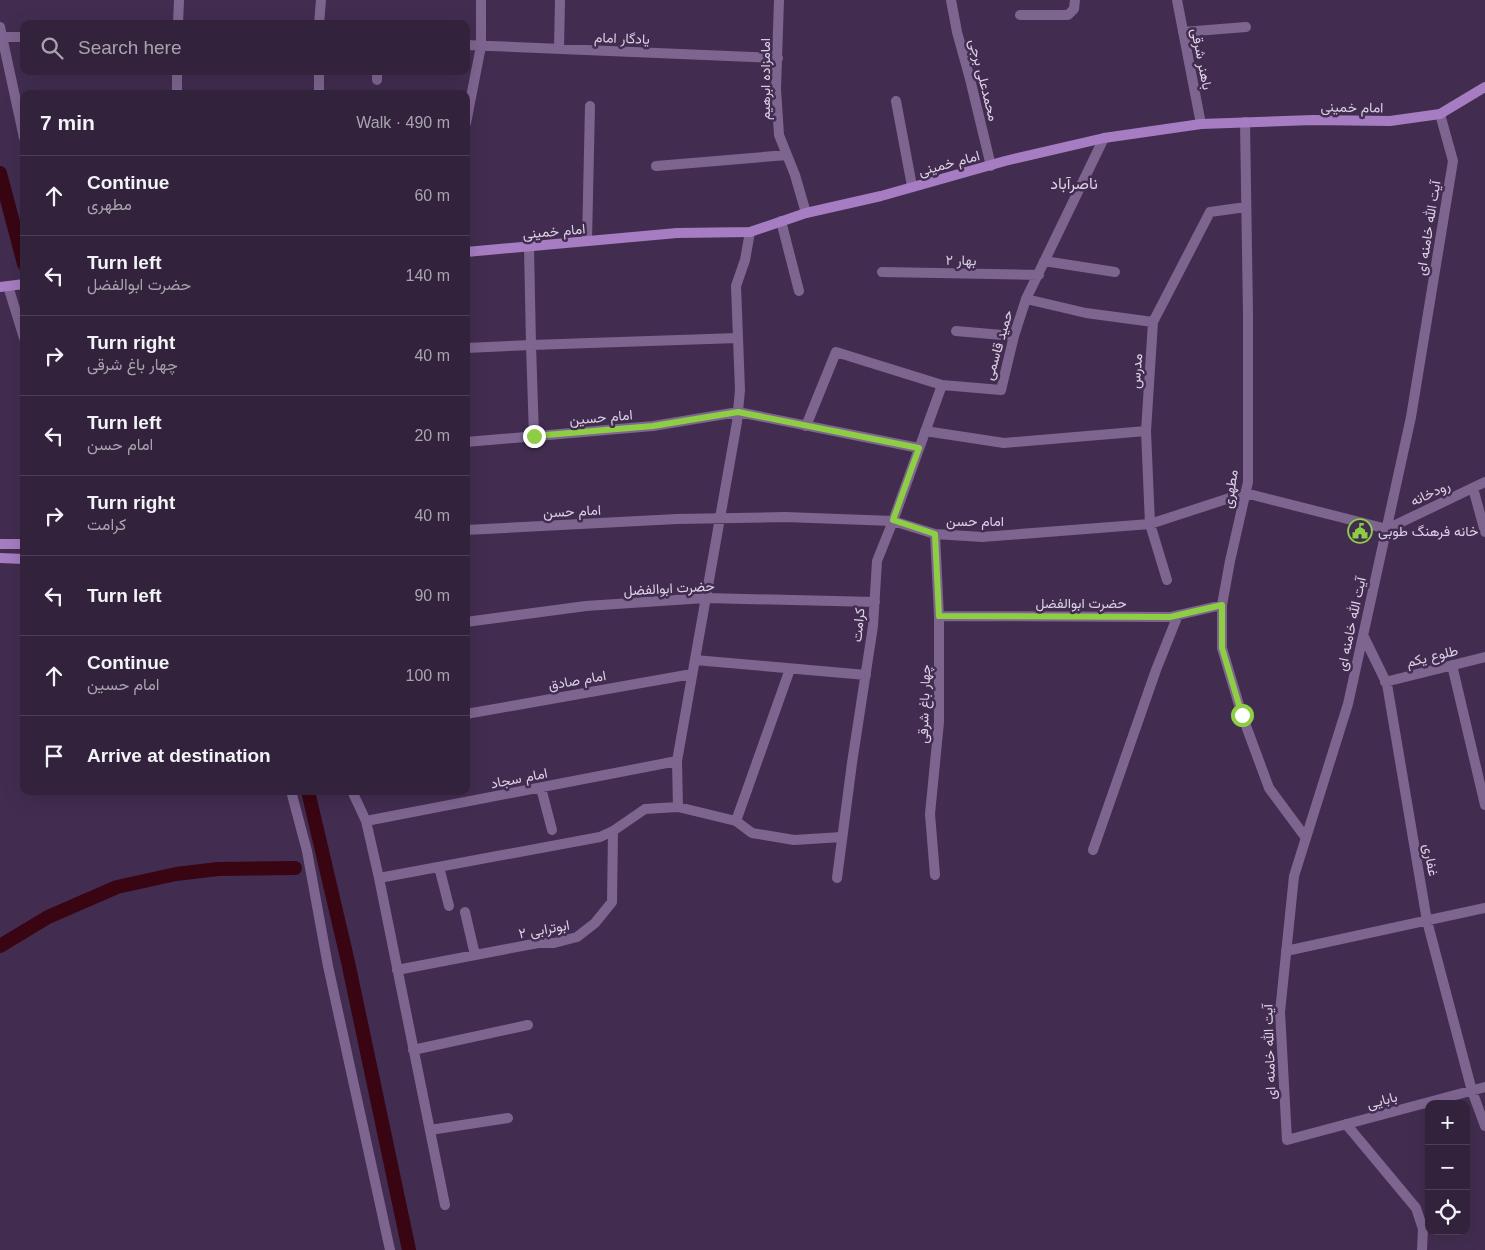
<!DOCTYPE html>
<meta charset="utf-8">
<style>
:root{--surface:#32223c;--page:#3d2f47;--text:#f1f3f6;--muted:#a8a4af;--line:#4d3f56}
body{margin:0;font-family:Arial,Vazirmatn,sans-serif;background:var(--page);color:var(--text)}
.controls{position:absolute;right:15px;bottom:15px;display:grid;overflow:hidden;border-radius:10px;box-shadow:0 5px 20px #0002}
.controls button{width:45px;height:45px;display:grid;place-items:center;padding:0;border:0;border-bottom:1px solid var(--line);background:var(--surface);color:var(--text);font:25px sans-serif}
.stop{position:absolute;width:15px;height:15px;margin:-11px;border:4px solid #8dce44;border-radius:50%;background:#fff}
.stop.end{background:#8dce44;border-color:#fff;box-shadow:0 1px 5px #0008}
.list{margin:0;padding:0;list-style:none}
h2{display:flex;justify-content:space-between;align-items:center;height:65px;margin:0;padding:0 20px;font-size:21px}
h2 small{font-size:16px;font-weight:400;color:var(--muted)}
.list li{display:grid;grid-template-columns:32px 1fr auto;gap:15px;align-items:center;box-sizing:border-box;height:80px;padding:0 20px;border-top:1px solid var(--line)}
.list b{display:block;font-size:19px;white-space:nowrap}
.list p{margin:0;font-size:16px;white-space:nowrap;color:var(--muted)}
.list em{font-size:16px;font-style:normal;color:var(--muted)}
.icon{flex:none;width:28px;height:28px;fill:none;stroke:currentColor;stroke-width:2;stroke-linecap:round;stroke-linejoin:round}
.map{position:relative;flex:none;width:1485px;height:1250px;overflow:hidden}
.search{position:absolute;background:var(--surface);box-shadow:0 5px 20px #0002;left:20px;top:20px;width:450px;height:55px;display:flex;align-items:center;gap:12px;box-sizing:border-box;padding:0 18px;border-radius:10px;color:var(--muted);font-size:19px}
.panel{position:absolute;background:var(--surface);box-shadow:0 5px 20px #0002;left:20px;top:90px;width:450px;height:705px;border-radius:10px}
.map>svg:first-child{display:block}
</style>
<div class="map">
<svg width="1485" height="1250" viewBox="0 0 1485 1250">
<rect width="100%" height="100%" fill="#422d50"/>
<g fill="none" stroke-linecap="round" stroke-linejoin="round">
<path stroke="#390513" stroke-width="14" d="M0 173 24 264
M308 791 348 962 409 1250
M0 946 48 917 117 887 176 874 218 869 295 868"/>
<path stroke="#7e6590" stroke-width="10" d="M779 0 776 89 779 135 795 175 806 213
M951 0 957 32 970 79 991 166
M1177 0 1201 124
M1020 15H1068L1074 9 1075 0
M178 24 179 0
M319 24 321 0
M0 27 24 138
M1183 32 1246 27
M2 37H24
M466 45 778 58
M559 49 560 0
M177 71V94
M319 71V94
M377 71V80
M896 101 912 186
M1440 114 1453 161 1411 417 1348 704 1294 876 1280 1012 1287 1140 1485 1087
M1245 122 1248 314V482L1230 561 1222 605V648L1242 715 1269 788 1306 838
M466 123 481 46V0
M656 166 787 155
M781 221 799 291
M587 241 590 106
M1044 261 1115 272
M882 272 1039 275
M8 286 24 338
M1026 299 1086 313 1153 322
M956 331 1014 336
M466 348 531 345 529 247
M806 426 836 352 942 385 1001 390 1014 336 1026 299 1104 138
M925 431 1004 443 1146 431
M534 436 531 345 738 338
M466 442 653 426 738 412 919 448
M1473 488 1485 532
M466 530 677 519 785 517 893 521 935 534 982 537 1150 524 1245 493 1387 529 1485 482
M935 534 939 616V722L930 814 935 875
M1167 580 1150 524 1146 431 1153 322 1210 212 1246 207
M939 616 1170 617 1222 605
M466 622 586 606 705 598 875 602
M1363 635 1387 684 1427 921 1472 1091 1485 1126
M695 660 866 675
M1452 665 1485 805
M1385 682 1485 657
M466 714 692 674
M541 788 552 830
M291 791 307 851 328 966 390 1250
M352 791 366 821 379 878 445 1205
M678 807 736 821 752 833 794 840 842 837
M366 821 677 761
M736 821 790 669
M1093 850 1156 670 1178 615
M439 867 449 906
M379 878 600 837 613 831 645 809 678 807 677 761 737 422 740 390 736 286 745 260 750 232
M837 878 852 763 873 626 877 561 893 521 942 385
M465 912 475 955
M1286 951 1485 908
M397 970 538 943H554L577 937 595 923 612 902 613 831
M413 1050 528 1025
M1346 1124 1416 1208 1423 1229 1422 1250
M430 1130 508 1118"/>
<path stroke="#a67dc2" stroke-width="10" d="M466 252 677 233 750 232 806 213 881 196 1005 161 1104 138 1201 124 1313 120 1390 121 1440 114 1485 87
M0 287 24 284
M0 544H24
M0 558 24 559"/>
</g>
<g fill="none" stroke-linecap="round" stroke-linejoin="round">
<path stroke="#8dce44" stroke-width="6" d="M534 436 653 426 738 412 919 448 893 520 935 534 939 616 1170 617 1222 605V648L1242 715"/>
</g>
<defs>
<g id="civic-ring" transform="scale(1.25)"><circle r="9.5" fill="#422d50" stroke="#8dce44" stroke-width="1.5"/><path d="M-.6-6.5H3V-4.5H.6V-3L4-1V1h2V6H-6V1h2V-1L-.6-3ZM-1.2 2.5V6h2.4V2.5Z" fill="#8dce44"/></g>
</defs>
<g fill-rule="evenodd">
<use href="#civic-ring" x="1360" y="531"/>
</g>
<g text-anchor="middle" stroke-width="5" stroke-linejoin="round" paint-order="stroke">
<g font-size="14" fill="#ddd1e6" stroke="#422d50">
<text transform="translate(622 38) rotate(2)" y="5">یادگار امام</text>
<text transform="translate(1202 59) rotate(79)" y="5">باهنر شرقی</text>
<text transform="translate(765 79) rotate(-90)" y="5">امامزاده ابرهیم</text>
<text transform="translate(984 80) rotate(76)" y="5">محمدعلی برجی</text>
<text transform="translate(1352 107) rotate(1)" y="5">امام خمینی</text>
<text transform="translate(949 163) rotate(-15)" y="5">امام خمینی</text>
<text transform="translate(1428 228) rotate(-81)" y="5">آیت الله خامنه ای</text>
<text transform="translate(554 231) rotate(-5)" y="5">امام خمینی</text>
<text transform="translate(961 260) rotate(1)" y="5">بهار ۲</text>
<text transform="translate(998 345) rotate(-74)" y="5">حمید قاسمی</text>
<text transform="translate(1136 371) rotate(-86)" y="5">مدرس</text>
<text transform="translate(601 417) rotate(-5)" y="5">امام حسین</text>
<text transform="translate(1230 489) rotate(-81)" y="5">مطهری</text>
<text transform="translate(1430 493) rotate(-25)" y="5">رودخانه</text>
<text transform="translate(572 511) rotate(-3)" y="5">امام حسن</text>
<text x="975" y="526">امام حسن</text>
<text transform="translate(669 588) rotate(-3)" y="5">حضرت ابوالفضل</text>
<text x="1081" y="608">حضرت ابوالفضل</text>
<text transform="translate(1351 624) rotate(-78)" y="5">آیت الله خامنه ای</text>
<text transform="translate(858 625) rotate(-84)" y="5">کرامت</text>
<text transform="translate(1432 656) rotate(-14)" y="5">طلوع یکم</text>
<text transform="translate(577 680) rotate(-10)" y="5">امام صادق</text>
<text transform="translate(924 704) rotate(-88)" y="5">چهار باغ شرقی</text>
<text transform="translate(519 778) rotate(-11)" y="5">امام سجاد</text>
<text transform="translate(1431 860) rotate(80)" y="5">غفاری</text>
<text transform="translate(544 929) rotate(-10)" y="5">ابوترابی ۲</text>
<text transform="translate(1269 1052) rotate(-92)" y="5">آیت الله خامنه ای</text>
<text transform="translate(1382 1100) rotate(-15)" y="5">بابایی</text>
</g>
<g font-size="14" fill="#ddd1e6" stroke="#422d50" text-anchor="start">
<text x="1378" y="536">خانه فرهنگ طوبی</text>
</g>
<g font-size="16" fill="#ddd1e6" stroke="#422d50">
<text x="1074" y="189">ناصرآباد</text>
</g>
</g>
</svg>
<div class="controls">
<button>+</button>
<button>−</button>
<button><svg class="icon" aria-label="locate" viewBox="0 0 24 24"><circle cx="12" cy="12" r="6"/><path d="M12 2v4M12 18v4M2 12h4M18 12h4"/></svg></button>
</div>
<div class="stop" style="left:1242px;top:715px"></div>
<div class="stop end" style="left:534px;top:436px"></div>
<div class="search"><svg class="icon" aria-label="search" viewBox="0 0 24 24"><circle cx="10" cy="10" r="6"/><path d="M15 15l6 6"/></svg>Search here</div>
<section class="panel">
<h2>7 min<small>Walk · 490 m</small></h2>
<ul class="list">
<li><svg class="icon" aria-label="ahead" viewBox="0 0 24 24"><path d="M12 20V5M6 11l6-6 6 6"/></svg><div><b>Continue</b><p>مطهری</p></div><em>60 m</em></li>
<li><svg class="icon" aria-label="left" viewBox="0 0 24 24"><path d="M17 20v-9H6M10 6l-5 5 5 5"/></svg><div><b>Turn left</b><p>حضرت ابوالفضل</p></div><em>140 m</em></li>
<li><svg class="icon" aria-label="right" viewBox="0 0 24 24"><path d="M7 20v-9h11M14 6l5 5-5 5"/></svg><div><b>Turn right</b><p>چهار باغ شرقی</p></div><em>40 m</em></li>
<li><svg class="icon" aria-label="left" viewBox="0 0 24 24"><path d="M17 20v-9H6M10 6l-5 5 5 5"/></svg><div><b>Turn left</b><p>امام حسن</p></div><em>20 m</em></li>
<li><svg class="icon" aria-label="right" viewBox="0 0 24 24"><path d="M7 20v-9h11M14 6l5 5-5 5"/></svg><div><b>Turn right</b><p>کرامت</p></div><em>40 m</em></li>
<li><svg class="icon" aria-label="left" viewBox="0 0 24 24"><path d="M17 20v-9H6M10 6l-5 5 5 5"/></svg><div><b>Turn left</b></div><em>90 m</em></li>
<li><svg class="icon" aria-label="ahead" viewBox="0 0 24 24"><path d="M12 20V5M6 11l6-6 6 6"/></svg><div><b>Continue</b><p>امام حسین</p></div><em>100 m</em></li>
<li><svg class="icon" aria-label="arrive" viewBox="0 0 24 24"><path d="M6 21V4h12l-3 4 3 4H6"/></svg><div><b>Arrive at destination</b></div></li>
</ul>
</section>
</div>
